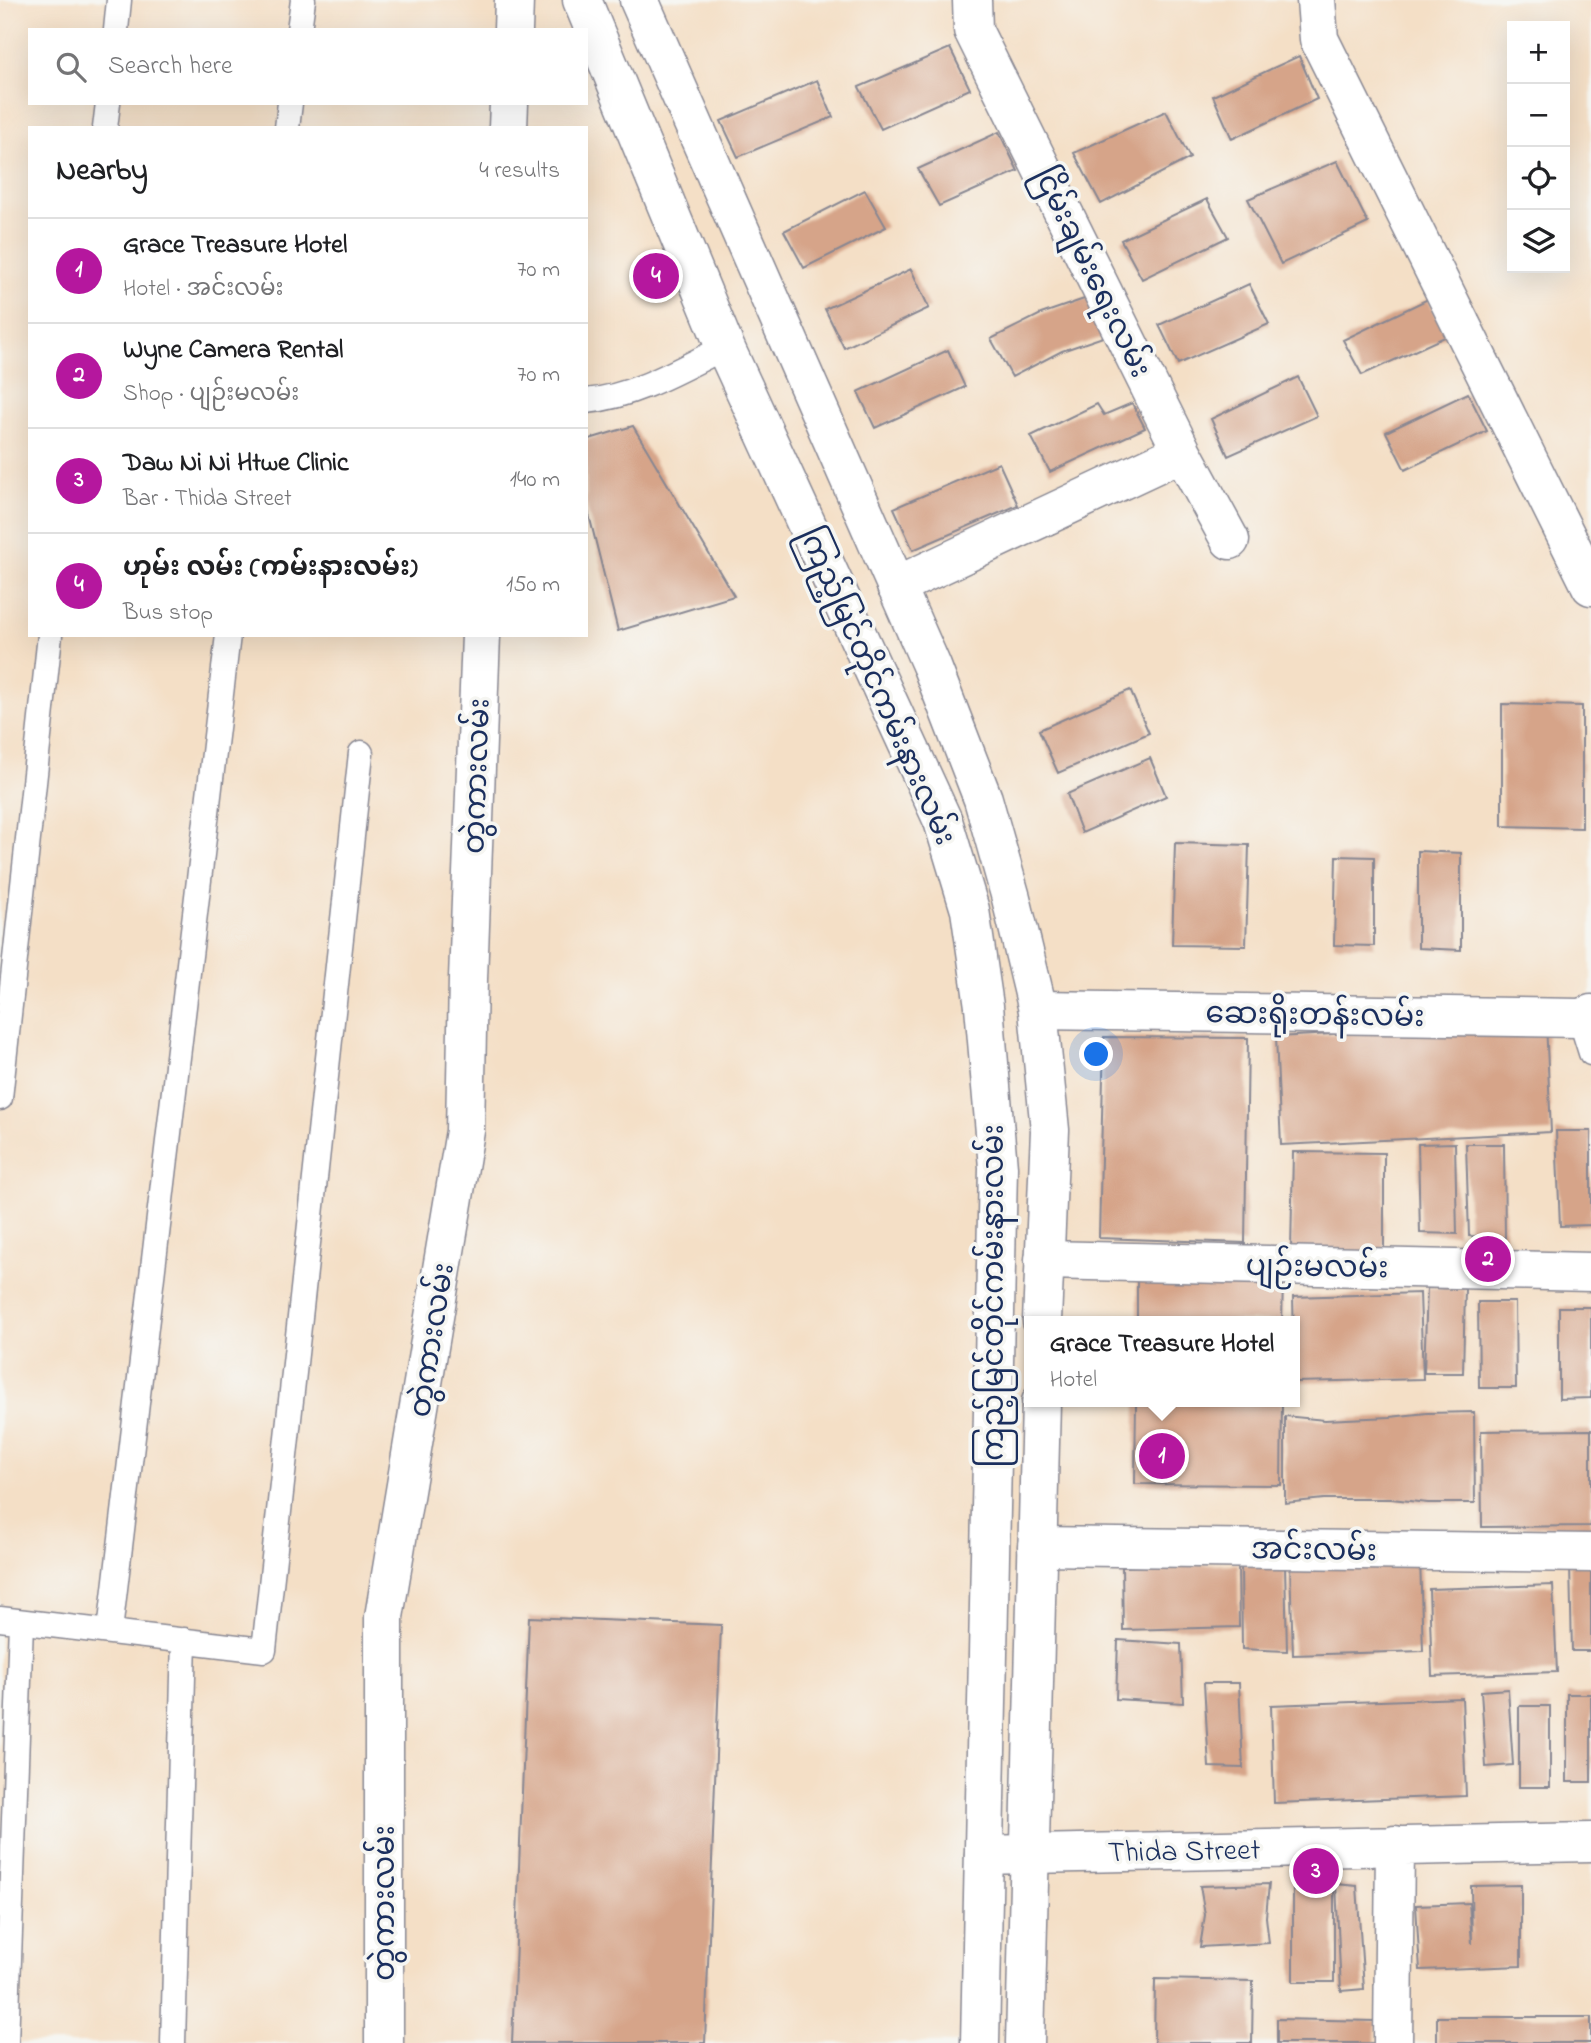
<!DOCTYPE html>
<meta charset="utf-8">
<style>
:root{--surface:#fff;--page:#f6f6f6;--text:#202124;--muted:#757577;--line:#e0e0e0;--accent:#b5179e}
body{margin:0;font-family:"Indie Flower","Noto Sans Myanmar",sans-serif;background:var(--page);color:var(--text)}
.controls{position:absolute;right:21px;top:21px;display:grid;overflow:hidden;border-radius:0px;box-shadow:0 7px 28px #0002}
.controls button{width:63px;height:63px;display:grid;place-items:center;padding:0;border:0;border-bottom:2px solid var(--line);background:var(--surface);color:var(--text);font:35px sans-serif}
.you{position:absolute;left:1097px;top:1055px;width:24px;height:24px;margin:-18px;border:5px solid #fff;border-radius:50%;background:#1a73e8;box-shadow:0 0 0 10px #1a73e833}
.badge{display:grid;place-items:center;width:46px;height:46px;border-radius:50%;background:var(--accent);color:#fff;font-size:23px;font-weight:700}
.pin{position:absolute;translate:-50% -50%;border:4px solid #fff;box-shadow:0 2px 7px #0006}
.popup{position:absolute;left:1024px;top:1316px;width:276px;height:91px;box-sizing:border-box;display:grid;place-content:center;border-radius:0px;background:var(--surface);filter:drop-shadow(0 2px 5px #0005);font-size:23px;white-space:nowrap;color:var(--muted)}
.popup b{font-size:26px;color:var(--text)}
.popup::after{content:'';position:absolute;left:50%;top:100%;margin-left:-14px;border:14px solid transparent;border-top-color:var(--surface)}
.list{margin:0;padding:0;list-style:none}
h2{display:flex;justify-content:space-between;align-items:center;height:91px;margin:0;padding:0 28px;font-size:30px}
h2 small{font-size:23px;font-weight:400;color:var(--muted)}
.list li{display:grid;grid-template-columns:46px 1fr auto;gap:21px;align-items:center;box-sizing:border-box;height:105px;padding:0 28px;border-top:2px solid var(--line)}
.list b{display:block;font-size:26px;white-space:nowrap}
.list p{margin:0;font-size:23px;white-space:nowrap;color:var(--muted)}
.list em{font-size:23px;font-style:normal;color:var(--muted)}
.icon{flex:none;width:38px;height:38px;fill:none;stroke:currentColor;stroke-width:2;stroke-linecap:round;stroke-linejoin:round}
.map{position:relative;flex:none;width:1591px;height:2043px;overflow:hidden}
.search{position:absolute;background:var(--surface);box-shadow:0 7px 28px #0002;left:28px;top:28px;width:560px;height:77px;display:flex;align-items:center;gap:18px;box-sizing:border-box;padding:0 24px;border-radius:0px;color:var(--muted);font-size:26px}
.panel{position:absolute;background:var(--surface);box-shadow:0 7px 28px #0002;left:28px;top:126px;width:560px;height:511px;border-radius:0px}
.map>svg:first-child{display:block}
</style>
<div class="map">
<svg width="1591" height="2043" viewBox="0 0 1591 2043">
<rect width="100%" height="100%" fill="#f6f6f2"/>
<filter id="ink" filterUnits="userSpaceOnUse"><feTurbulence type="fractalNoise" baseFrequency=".0143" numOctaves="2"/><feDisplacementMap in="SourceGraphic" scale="14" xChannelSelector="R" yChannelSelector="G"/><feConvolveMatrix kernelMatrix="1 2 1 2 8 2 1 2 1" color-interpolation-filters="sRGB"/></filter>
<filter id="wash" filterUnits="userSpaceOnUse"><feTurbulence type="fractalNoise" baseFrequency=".00686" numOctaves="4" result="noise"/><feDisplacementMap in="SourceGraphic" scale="28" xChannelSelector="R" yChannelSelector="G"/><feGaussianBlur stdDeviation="1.57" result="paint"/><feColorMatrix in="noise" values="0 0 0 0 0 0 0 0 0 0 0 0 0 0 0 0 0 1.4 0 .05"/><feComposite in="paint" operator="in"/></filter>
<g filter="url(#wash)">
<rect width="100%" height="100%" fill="#f4dfc6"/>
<g id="blocks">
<path fill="#d6a489" d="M950 48 970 89 881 129 859 87Z
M1299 56 1317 99 1232 139 1213 96Z
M817 80 833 117 738 157 721 121Z
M1166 111 1190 158 1101 204 1074 153Z
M999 132 1018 171 939 206 918 169Z
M1337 161 1368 223 1281 264 1248 199Z
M865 190 886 227 804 268 784 231Z
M1207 199 1228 237 1142 279 1121 240Z
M911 269 929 308 844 348 825 309Z
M1249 284 1269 324 1178 364 1159 325Z
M1090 297 1109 335 1062 351 1012 377 991 339 1041 314Z
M1428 299 1447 336 1362 375 1343 340Z
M948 350 965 387 875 428 858 392Z
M1298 377 1317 416 1228 456 1211 419Z
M1468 393 1487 431 1405 470 1386 432Z
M1132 403 1145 428 1050 472 1031 436 1097 404 1104 415Z
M633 426 734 596 618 631 586 503V440Z
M999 463 1018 505 913 550 894 508Z
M1130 690 1149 733 1058 773 1039 730Z
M1502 704 1582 706V828L1502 826Z
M1150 758 1166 796 1082 833 1067 794Z
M1175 843 1249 845 1246 946 1172 945Z
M1418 851 1461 853V950L1418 948Z
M1336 856 1374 857V946L1334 945Z
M1546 1023 1551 1132 1281 1145 1276 1037Z
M1104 1037 1248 1038 1245 1243 1099 1238Z
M1556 1131H1591V1225L1560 1226Z
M1455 1143 1457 1234 1420 1233 1418 1144Z
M1466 1144H1504L1505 1238 1469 1236Z
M1293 1152 1384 1153V1252L1291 1250Z
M1137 1279 1283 1281 1282 1321H1137Z
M1427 1288 1465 1289 1463 1373H1424Z
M1420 1293 1423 1379 1295 1382 1293 1297Z
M1478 1302H1515L1516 1388H1479Z
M1559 1307H1591V1398L1559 1399Z
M1136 1402H1282L1281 1485 1135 1484Z
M1474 1412 1475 1503H1428L1391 1499H1324L1285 1503V1416L1325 1420 1390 1417 1427 1413Z
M1591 1430V1526L1482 1527 1481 1431Z
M1420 1559 1423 1651 1293 1655 1290 1564Z
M1238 1564 1239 1627 1123 1630 1122 1567Z
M1241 1564 1285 1565 1287 1651 1242 1649Z
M1570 1565H1591V1651H1572Z
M1553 1585 1557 1672 1432 1676 1429 1589Z
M529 1617 721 1625 705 2043H512Z
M1118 1640 1181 1644 1183 1703 1116 1699Z
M1204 1683H1239L1243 1768 1209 1767Z
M1508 1689 1513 1765 1486 1767 1481 1691Z
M1567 1694H1591V1782H1567Z
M1462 1698 1466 1796 1274 1803 1271 1705Z
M1519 1706H1550V1787H1519Z
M1293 1879H1334V1982H1293Z
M1269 1884 1266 1917 1269 1943 1200 1947 1205 1915 1200 1886Z
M1336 1884 1357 1886 1364 1989 1341 1991Z
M1521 1885V1966L1420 1970 1416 1905 1469 1903 1472 1944 1471 1886Z
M1155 1979 1253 1981 1252 2043H1154Z
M1437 2017H1591V2043H1437Z
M1277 2019 1376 2021 1375 2043H1277Z"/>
</g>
</g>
<g filter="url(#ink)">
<use href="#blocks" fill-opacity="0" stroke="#888792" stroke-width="2"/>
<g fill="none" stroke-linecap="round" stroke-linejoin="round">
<g stroke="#888792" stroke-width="27">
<path id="lane" d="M116 30 119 0
M299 30 303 0
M105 128 108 103
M287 128 290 103
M586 401C634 397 683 368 725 347
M1580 1018 1591 1053
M0 1098 50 635
M0 1619 264 1650 361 753
M110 1631 228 635
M6 2043 21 1623
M173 2043 184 1640"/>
</g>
<g stroke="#888792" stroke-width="41">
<path id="street" d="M972 0 973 30 1182 452 1230 540
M1316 0 1319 39 1591 586
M896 586 1182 452
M1038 1010 1580 1018 1591 1014
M1044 1260 1591 1272
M1037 1546 1591 1553
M984 1855 1591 1842
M1393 2043 1395 1845"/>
</g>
<g stroke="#888792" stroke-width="41">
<path id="secondary" d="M513 30 514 0
M508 128 509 103
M384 2043V1617L465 1131 468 979 481 635"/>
</g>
<g stroke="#888792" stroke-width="41">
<path id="primary" d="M582 0 725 347 943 821 970 910 984 1006 998 1167 980 2043
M639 0 932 667 983 799 1011 898 1038 1010 1050 1130 1042 1321
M1025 2043 1041 1402"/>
</g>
<use href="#lane" stroke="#fff" stroke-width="24"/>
<use href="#street" stroke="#fff" stroke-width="38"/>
<use href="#secondary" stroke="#fff" stroke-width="38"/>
<use href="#primary" stroke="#fff" stroke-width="38"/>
</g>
</g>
<g text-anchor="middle" stroke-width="7" stroke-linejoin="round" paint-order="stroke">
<g font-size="30" fill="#1b2f5e" stroke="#f6f6f2">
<text transform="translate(1093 272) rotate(64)" y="10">ငြိမ်းချမ်းရေးလမ်း</text>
<text transform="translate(878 686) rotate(66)" y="10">ကြည့်မြင်တိုင်ကမ်းနားလမ်း</text>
<text transform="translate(476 776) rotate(-88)" y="10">တွဲကားလမ်း</text>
<text transform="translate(1315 1014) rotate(1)" y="10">ဆေးရိုးတန်းလမ်း</text>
<text transform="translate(1317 1266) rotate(1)" y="10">ပျဉ်းမလမ်း</text>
<text transform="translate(993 1296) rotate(-90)" y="10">ကြည့်မြင်တိုင်ကမ်းနားလမ်း</text>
<text transform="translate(431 1340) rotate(-81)" y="10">တွဲကားလမ်း</text>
<text transform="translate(1314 1549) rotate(1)" y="10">အင်းလမ်း</text>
<text transform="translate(1184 1850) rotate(-1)" y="10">Thida Street</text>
<text transform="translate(384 1903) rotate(-90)" y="10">တွဲကားလမ်း</text>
</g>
</g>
</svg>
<div class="controls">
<button>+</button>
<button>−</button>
<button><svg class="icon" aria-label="locate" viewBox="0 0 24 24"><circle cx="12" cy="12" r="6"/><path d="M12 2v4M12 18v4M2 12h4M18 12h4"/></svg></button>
<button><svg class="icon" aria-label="layers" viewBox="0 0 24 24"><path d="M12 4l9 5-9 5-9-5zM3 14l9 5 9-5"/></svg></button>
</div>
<div class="you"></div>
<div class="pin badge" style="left:1162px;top:1456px">1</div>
<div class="popup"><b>Grace Treasure Hotel</b>Hotel</div>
<div class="pin badge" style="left:1488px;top:1259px">2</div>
<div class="pin badge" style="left:1316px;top:1871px">3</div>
<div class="pin badge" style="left:656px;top:276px">4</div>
<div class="search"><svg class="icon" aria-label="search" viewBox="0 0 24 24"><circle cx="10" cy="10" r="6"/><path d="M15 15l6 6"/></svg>Search here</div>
<section class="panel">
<h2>Nearby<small>4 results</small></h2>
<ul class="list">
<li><span class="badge">1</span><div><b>Grace Treasure Hotel</b><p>Hotel · အင်းလမ်း</p></div><em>70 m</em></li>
<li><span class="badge">2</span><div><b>Wyne Camera Rental</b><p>Shop · ပျဉ်းမလမ်း</p></div><em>70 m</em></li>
<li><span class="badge">3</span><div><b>Daw Ni Ni Htwe Clinic</b><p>Bar · Thida Street</p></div><em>140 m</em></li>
<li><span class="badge">4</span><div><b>ဟုမ်း လမ်း (ကမ်းနားလမ်း)</b><p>Bus stop</p></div><em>150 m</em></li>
</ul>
</section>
</div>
